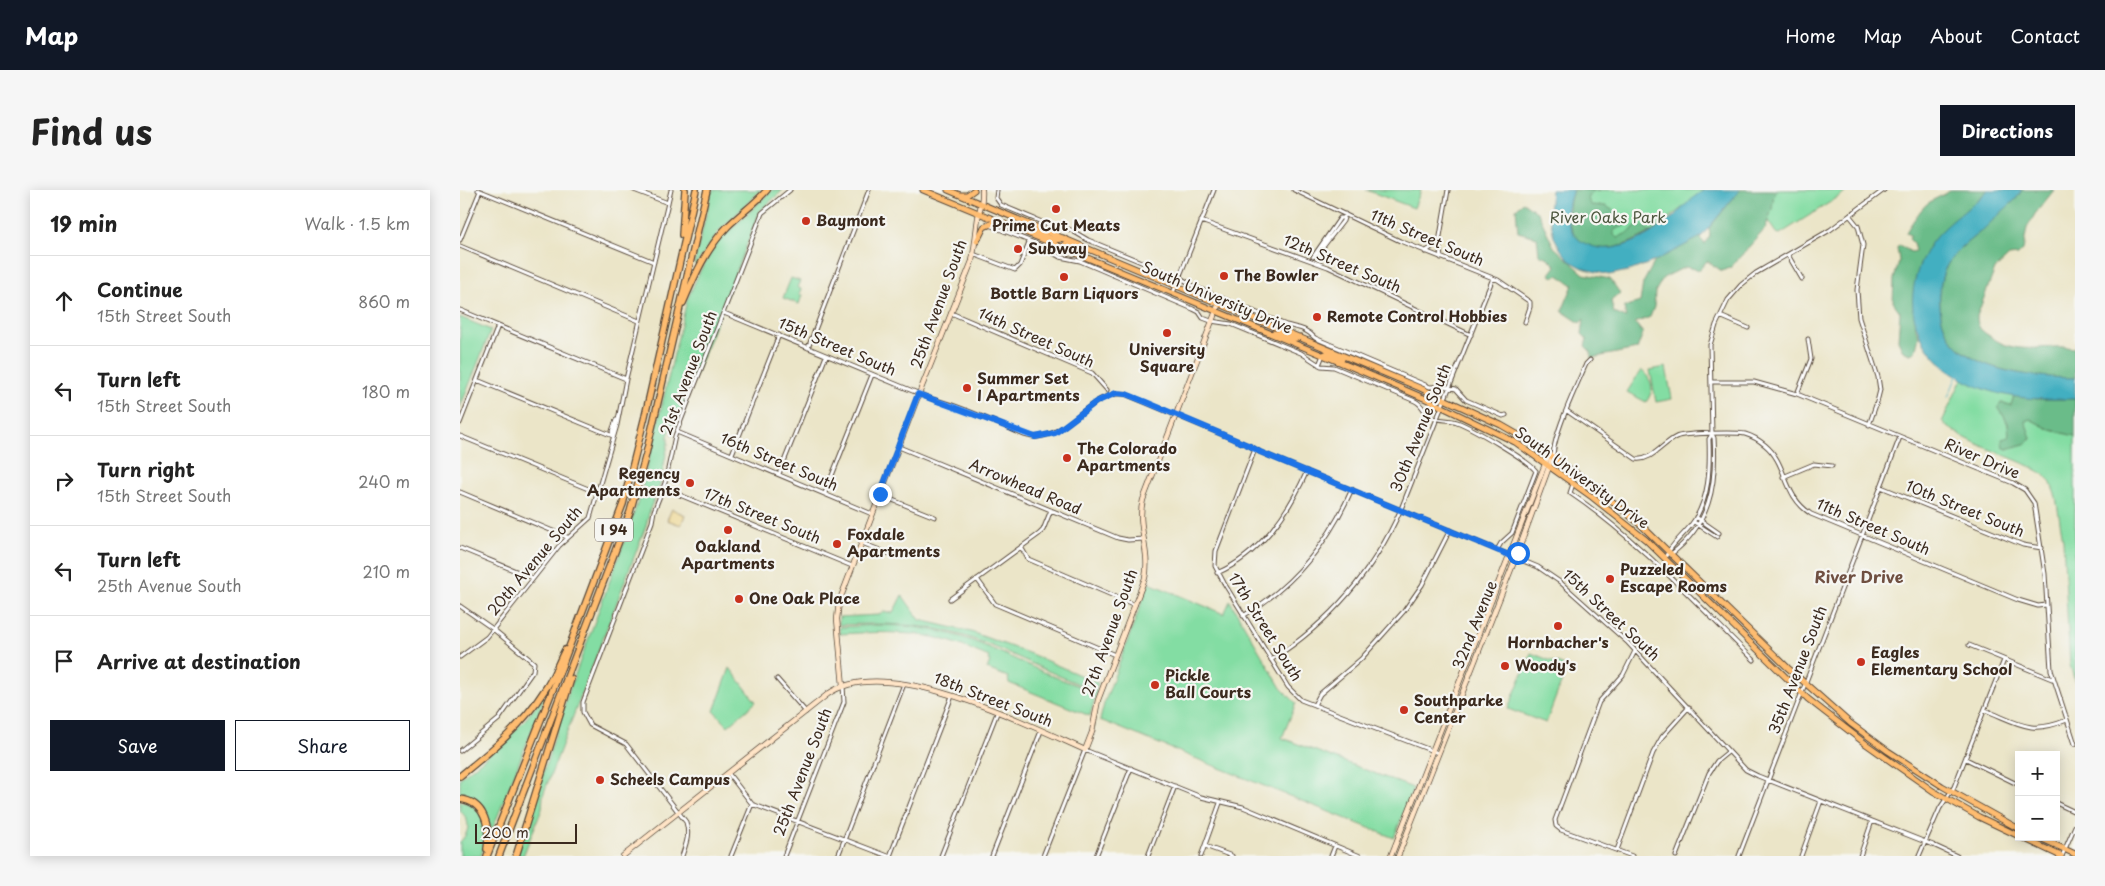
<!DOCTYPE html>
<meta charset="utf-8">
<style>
:root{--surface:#fff;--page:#f6f6f6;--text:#222;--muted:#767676;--line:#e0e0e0;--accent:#111827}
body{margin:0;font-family:"Playpen Sans",sans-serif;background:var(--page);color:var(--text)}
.controls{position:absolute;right:15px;bottom:15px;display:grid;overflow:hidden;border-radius:0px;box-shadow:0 2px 12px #0003}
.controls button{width:45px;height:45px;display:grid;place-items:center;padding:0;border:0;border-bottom:1px solid var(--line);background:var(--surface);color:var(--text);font:25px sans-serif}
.scale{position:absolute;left:15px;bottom:12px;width:102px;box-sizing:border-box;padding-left:5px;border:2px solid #3b2a1e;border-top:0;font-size:14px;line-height:18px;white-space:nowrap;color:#3b2a1e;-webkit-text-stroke:4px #f6f6f2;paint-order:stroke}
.stop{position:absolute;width:15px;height:15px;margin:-11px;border:4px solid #1a73e8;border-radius:50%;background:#fff}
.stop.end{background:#1a73e8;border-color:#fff;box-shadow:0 1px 5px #0008}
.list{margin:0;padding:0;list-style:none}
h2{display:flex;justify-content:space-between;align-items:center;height:65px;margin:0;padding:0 20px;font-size:21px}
h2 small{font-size:16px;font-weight:400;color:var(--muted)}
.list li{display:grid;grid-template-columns:32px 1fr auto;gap:15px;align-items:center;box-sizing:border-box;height:90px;padding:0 20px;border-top:1px solid var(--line)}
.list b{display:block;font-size:19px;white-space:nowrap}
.list p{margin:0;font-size:16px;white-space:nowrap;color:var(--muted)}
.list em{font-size:16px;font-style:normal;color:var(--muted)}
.actions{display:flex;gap:10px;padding:15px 20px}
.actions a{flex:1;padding:11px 0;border:1px solid var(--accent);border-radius:0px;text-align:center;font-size:18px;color:var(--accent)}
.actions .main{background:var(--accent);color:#fff}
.icon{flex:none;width:28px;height:28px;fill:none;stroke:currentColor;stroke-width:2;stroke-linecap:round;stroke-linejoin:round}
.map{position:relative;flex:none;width:1615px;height:666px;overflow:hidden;border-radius:0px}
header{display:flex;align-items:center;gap:30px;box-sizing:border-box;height:70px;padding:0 25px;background:var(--accent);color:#fff}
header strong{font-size:24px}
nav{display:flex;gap:28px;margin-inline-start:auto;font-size:18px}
.intro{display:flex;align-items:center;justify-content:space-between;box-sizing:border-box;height:120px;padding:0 30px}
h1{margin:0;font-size:35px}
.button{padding:12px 22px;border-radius:0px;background:var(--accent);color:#fff;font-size:18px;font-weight:700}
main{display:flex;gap:30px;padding:0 30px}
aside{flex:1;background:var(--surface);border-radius:0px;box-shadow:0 2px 12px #0003}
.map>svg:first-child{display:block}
</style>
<header>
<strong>Map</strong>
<nav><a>Home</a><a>Map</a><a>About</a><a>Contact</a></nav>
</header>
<div class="intro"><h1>Find us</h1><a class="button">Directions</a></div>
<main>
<aside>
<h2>19 min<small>Walk · 1.5 km</small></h2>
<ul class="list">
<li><svg class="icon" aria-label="ahead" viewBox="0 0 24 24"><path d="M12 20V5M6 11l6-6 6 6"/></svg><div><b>Continue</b><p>15th Street South</p></div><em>860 m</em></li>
<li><svg class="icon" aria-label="left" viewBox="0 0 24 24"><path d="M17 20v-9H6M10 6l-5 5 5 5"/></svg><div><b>Turn left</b><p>15th Street South</p></div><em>180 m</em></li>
<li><svg class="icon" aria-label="right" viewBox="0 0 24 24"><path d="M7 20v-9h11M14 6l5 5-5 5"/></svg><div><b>Turn right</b><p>15th Street South</p></div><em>240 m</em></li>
<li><svg class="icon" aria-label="left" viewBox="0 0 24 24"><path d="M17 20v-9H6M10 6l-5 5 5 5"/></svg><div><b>Turn left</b><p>25th Avenue South</p></div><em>210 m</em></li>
<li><svg class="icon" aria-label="arrive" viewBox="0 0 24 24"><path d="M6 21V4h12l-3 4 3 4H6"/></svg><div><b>Arrive at destination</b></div></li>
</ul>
<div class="actions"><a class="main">Save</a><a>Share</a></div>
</aside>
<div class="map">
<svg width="1615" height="666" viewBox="0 0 1615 666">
<rect width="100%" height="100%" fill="#f6f6f2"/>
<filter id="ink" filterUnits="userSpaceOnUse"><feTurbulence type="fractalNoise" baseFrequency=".02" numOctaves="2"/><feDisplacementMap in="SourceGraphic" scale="10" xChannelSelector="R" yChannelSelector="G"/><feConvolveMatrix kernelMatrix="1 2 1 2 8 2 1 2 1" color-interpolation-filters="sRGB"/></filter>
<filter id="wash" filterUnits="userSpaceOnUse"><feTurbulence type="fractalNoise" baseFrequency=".0096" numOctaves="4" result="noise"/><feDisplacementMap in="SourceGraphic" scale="20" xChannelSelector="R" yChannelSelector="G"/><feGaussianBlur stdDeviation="1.12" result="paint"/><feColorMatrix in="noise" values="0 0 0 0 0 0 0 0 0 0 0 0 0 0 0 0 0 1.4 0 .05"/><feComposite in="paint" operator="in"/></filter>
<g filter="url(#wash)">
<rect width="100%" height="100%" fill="#ebe5c8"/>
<path fill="#83dda3" stroke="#5f8460" d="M252 0H301L259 41 236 75 234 74Z
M312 0H323L300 21 212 245 215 226 208 246V254L200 295 190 319 186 336 83 605 82 619 63 666H57L109 501 166 347 181 302 227 110 240 81 258 52Z
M906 0H961L954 18Z
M1113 0H1245L1191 42 1150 58Z
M1318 0H1387L1380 6 1320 44 1316 43 1308 31 1314 3Z
M331 88 340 91 337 97 341 99 339 104 342 105 339 114 323 108Z
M0 127 31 140 0 218Z
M1206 177 1212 209 1196 212 1190 180Z
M1181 180C1193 190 1195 200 1186 212L1167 202Z
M1502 189 1526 199 1554 206 1551 215 1541 213C1541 233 1558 234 1543 257L1547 259 1567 253 1571 249 1565 231 1570 229 1591 240 1615 246V492L1610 475 1603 350 1596 307 1590 291 1582 283C1550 264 1511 257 1482 232Z
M689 393 764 424 770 411 821 498 836 513 822 548 953 598 934 648 640 530 644 514Z
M442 405 460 430 511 442 571 464 638 493 636 498 619 494C582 480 545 459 507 447 465 433 422 433 379 435V427L419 425 423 422 433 423Z
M419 435C451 435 484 440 513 451 555 467 593 490 637 501L630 526 549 493 548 487 527 479 530 471 528 470 529 467C512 460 495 452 477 448 445 441 412 442 380 444L379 437Z
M1071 463 1107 477 1086 533 1048 519Z
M270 478 296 512 268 536 254 521Z
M83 506 85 507 33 638H31L23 620 0 607V588C31 563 61 540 83 506Z
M0 611C29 618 29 643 21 666H0V652C10 642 11 630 0 621Z"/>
<path fill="#6abc89" stroke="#527354" d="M1113 0H1140L1133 1 1128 9 1131 15 1146 16 1154 21 1155 30 1158 32 1164 31V36L1154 40V45L1157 48 1171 41 1176 35H1182L1191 42C1178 49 1165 56 1151 58 1112 63 1102 31 1113 0Z
M1280 0H1318L1314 3 1312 19 1305 39 1271 77 1262 81 1247 71 1239 80 1225 77 1203 88 1195 102 1194 117 1190 127 1175 133 1183 143 1177 159 1131 168V162L1125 156 1127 149 1122 144 1124 129 1120 133 1102 121 1113 95 1098 85 1092 87 1090 84 1096 76 1088 68 1079 64 1077 47 1058 42 1056 19 1063 12 1078 23 1094 57 1124 84 1150 89 1160 103 1151 111 1154 123 1166 128 1164 117 1180 112 1183 93 1195 71 1239 47 1245 54 1250 46 1249 38Z
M1491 0H1528L1469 55 1454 120 1456 139 1459 146 1455 162 1450 164 1443 161 1438 150 1440 122 1433 112 1434 89 1439 71 1437 58 1439 55 1451 62 1455 61 1453 53 1449 49 1451 46 1446 43C1447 39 1463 16 1467 14 1474 8 1484 6 1491 0Z
M1562 0H1594L1575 24 1567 38 1563 60 1558 65 1549 66 1535 79 1517 126C1517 136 1520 140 1528 145 1534 149 1541 154 1549 156 1570 162 1593 154 1615 158V188C1567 187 1483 181 1480 116 1479 102 1480 85 1489 72 1498 58 1513 48 1525 38 1535 28 1545 18 1556 9Z
M1554 206 1578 209H1615V246L1591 240 1570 229 1565 231 1571 248 1567 253 1547 259 1543 257 1542 249 1549 247 1548 233 1538 217 1541 213 1551 215Z"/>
<path fill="#eeda9e" stroke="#94825e" d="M212 319 225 325 221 335 207 330Z"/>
<path fill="#43afc1" stroke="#3f6c70" d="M1091 0H1113C1110 9 1106 20 1108 30 1111 42 1117 51 1129 55 1157 67 1192 44 1213 27 1223 19 1233 4 1246 0 1255 0 1270 0 1280 0L1241 47 1195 71 1172 80 1149 85 1125 79 1110 71 1101 60 1094 47 1089 22Z
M1528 0H1562L1556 9C1546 18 1535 28 1525 38 1513 48 1498 58 1489 72 1480 85 1479 102 1480 116 1483 181 1567 187 1615 188V209C1593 209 1572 210 1551 206 1475 193 1426 131 1468 58 1480 37 1511 18 1528 0Z"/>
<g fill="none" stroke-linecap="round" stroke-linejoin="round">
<path stroke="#43afc1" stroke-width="1" d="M1488 207 1497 186"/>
</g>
</g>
<g filter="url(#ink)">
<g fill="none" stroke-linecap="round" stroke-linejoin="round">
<g stroke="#554638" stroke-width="5">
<path id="street" d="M18 0 194 72
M174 0 208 13
M537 0 536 8 541 15 589 35 600 36 611 40 628 50 703 81C718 86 720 87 733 96L826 135C838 138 846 138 855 148L970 197 983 196 996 199 1006 210 1043 226 1046 225
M834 0 940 51 1038 90 1070 112V117L1065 132
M1390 26 1398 36 1403 55 1397 100 1399 128 1418 187 1420 200 1417 212 1409 235
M741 31 868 77 1011 145
M529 35 577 54 600 67 620 71 733 119 739 122 743 128 751 131 771 134 841 163 861 176 874 177 955 211C964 215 964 224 971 227 979 231 989 229 997 232 1011 237 1068 270 1076 281L1052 343 1041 353 1037 360
M0 50 20 1
M0 56 179 131
M965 62 979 52
M513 64 555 80 560 75 569 52
M1328 65 1342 89
M854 66H856L883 31 885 24
M853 67 880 28H883
M981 68 979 52 988 0
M713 103 754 0
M0 120 166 189
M264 123 472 209C497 215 520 226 544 236 554 240 566 248 577 247 612 244 631 200 665 204L790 256 800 262 1078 377 1100 392 1168 453 1286 580 1298 586 1473 655 1497 666
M491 123 632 183 647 200
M1260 126 1288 138
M348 158 409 0
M859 175 863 165
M17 190 153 246
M1251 192H1294L1337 204 1553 293 1565 300 1574 313 1585 384 1591 480 1615 554
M1337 204 1351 169 1348 149
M1107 221 1176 269C1192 271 1203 253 1216 247 1223 243 1276 242 1285 244 1292 246 1299 250 1305 255 1328 274 1322 305 1351 324L1558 410 1578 416 1586 415
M0 233 38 136
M217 242 412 324
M0 246 138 303
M153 246 152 241 156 230
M439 257 658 348 668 350 684 349
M795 259 756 361 755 376 764 393 828 497 841 510 978 563
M272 264 319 145
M1093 266C1094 243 1116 197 1126 174L1130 170
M319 284 366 166
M1323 287 1354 274 1372 276
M1113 294 1110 303C1177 348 1236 413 1294 470
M1421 297 1563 355 1582 358
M203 298 392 376
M0 302 107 347
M365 303 412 185
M420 305 475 327
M1236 327 1259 343
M1234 332 1257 347
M402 353 435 366
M561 357 568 369 675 415
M0 358 73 388
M1210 365C1250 335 1257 296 1254 248L1252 244
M1205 368C1210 355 1223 346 1231 335 1250 310 1250 278 1249 249L1252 244 1250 155 1256 135 1268 110 1281 95 1296 83 1370 40 1424 0
M757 383C800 365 829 322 847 281
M517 389 535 414 655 465
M490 409 579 344 583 340 591 320
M0 416 33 439 74 473 73 481 39 529 0 561
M783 426C834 396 869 352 892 299
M1509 455 1592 489
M0 467 27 447 99 356 130 328 157 235 166 189 211 0
M811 470C869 433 913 383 941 319L1033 88
M317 489 346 522
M854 515 860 504 901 469 944 421 962 395 990 340
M1525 520C1560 534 1570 545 1607 530
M1506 569 1559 595
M268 583 292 614 428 666
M1596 613 1615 622
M745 656 772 666
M1157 660 1193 563 1202 547 1229 517
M222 666C226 654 230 645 226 632L166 554 130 535 123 522V512L192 332 194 321 205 293 215 246 299 31 302 23 330 0
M271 666 292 614
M324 666 384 512 383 496
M378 666 444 494
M430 666 492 506
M481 666 537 523
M532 666 581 541
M583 666 625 560 741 607 783 617 900 666
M636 666 671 578
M688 666 715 596
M741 666 760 613
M871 666 875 656
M1172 666 1101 640 1096 636 1095 630 1139 512 1163 485 1175 461
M1216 666 1249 583 1257 571 1268 562
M1279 666 1440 247
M1341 666 1361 611
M1400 666 1412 631
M1459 666 1480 618 1494 597 1544 470
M1602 666 1615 636"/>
</g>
<g stroke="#554638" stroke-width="6">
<path id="secondary" d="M383 496 377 429 379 412 455 214 512 71C515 56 516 42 518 28 520 18 523 11 522 0
M163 666 368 504C427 463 566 534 625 560L632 542 638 510 685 388C691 362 676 335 683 310L759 113
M931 666 1089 264
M938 666 1056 367 1093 266"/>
</g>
<g stroke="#554638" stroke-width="7">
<path id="primary" d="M463 0 894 178 966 209 1055 252 1132 307 1186 350 1348 509 1406 554 1473 601 1519 627 1559 646
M488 0 960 198 1041 235 1069 251 1130 293 1181 335 1328 478 1390 533 1428 561 1482 596 1559 639
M501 5H507L514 0
M567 42C580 39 591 55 603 48
M517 51 524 37 538 31
M603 57 606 54 619 58
M813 143C823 143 831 152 840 147
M863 165 868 163 882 169
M1561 647 1601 666
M1578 647 1615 664"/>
</g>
<g stroke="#554638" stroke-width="8">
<path id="highway" d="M222 45 225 0
M223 113C235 85 246 59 267 37 280 24 295 14 307 0
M0 586C32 560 62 536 84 501 93 489 98 473 105 460
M0 609C26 612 30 638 27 659
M27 666 97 489 163 314 185 226 236 0
M39 666 170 322 186 264 247 0
M56 666 111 489"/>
</g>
<use href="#street" stroke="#fff" stroke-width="3"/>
<use href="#secondary" stroke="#ffe4c6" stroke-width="4.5"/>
<use href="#primary" stroke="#febc70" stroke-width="5"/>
<use href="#highway" stroke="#febc70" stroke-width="5.5"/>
</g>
</g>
<g fill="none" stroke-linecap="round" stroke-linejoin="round" filter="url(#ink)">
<path stroke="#1a73e8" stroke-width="6" d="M420 304 458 204 575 247 595 243 636 212 656 203 666 204 686 212 790 256 800 262 1056 368 1058 363"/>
</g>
<g fill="#c8321e" stroke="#f6f6f2" stroke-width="2">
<circle cx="596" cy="19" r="5"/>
<circle cx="346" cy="31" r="5"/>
<circle cx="558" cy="59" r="5"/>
<circle cx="764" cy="86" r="5"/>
<circle cx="604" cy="87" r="5"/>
<circle cx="857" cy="127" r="5"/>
<circle cx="707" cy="143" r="5"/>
<circle cx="507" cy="198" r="5"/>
<circle cx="607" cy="268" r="5"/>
<circle cx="230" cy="293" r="5"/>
<circle cx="268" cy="340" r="5"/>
<circle cx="377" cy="354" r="5"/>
<circle cx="1150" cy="389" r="5"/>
<circle cx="279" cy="409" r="5"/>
<circle cx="1098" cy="436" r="5"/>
<circle cx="1401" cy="472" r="5"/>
<circle cx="1045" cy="476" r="5"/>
<circle cx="695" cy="495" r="5"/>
<circle cx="944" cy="520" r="5"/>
<circle cx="140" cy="590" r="5"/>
</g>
<g text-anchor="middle" stroke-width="4.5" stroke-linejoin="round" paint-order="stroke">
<rect fill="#f6f6f2" stroke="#73675e" stroke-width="1" x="135" y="328.5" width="38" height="23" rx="4"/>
<g font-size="14" font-weight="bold" fill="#3b2a1e">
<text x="154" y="345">I 94</text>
</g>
<g font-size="15" fill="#4d573f" stroke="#f6f6f2">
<text x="1148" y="33">River Oaks Park</text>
</g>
<g font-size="15" font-weight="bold" fill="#3b2a1e" stroke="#f6f6f2" text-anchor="start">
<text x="356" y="36">Baymont</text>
<text x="596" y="41" text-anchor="middle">Prime Cut Meats</text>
<text x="568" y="64">Subway</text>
<text x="774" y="91">The Bowler</text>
<text x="604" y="109" text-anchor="middle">Bottle Barn Liquors</text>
<text x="867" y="132">Remote Control Hobbies</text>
<text x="707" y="165" text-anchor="middle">University<tspan x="707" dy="17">Square</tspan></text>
<text x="517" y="194">Summer Set<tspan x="517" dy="17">I Apartments</tspan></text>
<text x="617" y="264">The Colorado<tspan x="617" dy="17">Apartments</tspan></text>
<text x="220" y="289" text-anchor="end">Regency<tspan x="220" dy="17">Apartments</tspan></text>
<text x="387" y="350">Foxdale<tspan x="387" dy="17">Apartments</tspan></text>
<text x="268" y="362" text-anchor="middle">Oakland<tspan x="268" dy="17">Apartments</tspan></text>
<text x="1160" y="385">Puzzeled<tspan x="1160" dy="17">Escape Rooms</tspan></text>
<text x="289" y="414">One Oak Place</text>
<text x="1098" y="458" text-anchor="middle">Hornbacher's</text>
<text x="1411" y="468">Eagles<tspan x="1411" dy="17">Elementary School</tspan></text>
<text x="1055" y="481">Woody's</text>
<text x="705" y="491">Pickle<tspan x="705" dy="17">Ball Courts</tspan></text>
<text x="954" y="516">Southparke<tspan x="954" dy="17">Center</tspan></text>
<text x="150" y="595">Scheels Campus</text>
</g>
<g font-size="15" fill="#3b2a1e" stroke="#f6f6f2">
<text transform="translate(967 48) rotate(23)" y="5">11th Street South</text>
<text transform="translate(882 74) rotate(23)" y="5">12th Street South</text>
<text transform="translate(757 108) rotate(23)" y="5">South University Drive</text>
<text transform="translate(479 114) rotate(-70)" y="5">25th Avenue South</text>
<text transform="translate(576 148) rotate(24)" y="5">14th Street South</text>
<text transform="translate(377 157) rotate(23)" y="5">15th Street South</text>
<text transform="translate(229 183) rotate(-69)" y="5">21st Avenue South</text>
<text transform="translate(961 238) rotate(-68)" y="5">30th Avenue South</text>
<text transform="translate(1522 269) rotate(23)" y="5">River Drive</text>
<text transform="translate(319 272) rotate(23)" y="5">16th Street South</text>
<text transform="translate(1122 288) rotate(36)" y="5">South University Drive</text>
<text transform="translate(565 297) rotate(23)" y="5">Arrowhead Road</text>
<text transform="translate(1505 319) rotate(22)" y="5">10th Street South</text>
<text transform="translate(302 326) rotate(22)" y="5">17th Street South</text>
<text transform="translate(1413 337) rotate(23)" y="5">11th Street South</text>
<text transform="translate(75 371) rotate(-50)" y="5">20th Avenue South</text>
<text transform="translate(1151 425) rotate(43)" y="5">15th Street South</text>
<text transform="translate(1015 435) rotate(-68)" y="5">32nd Avenue</text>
<text transform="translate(805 437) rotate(58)" y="5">17th Street South</text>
<text transform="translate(650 443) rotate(-70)" y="5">27th Avenue South</text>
<text transform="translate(1338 480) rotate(-69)" y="5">35th Avenue South</text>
<text transform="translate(533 510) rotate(21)" y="5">18th Street South</text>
<text transform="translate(343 582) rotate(-69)" y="5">25th Avenue South</text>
</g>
<g font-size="16" font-weight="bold" fill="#6f4f41" stroke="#f6f6f2">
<text x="1399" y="393">River Drive</text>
</g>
</g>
</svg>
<div class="controls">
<button>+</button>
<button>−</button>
</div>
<div class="scale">200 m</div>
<div class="stop" style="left:1058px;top:363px"></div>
<div class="stop end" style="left:420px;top:304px"></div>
</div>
</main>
